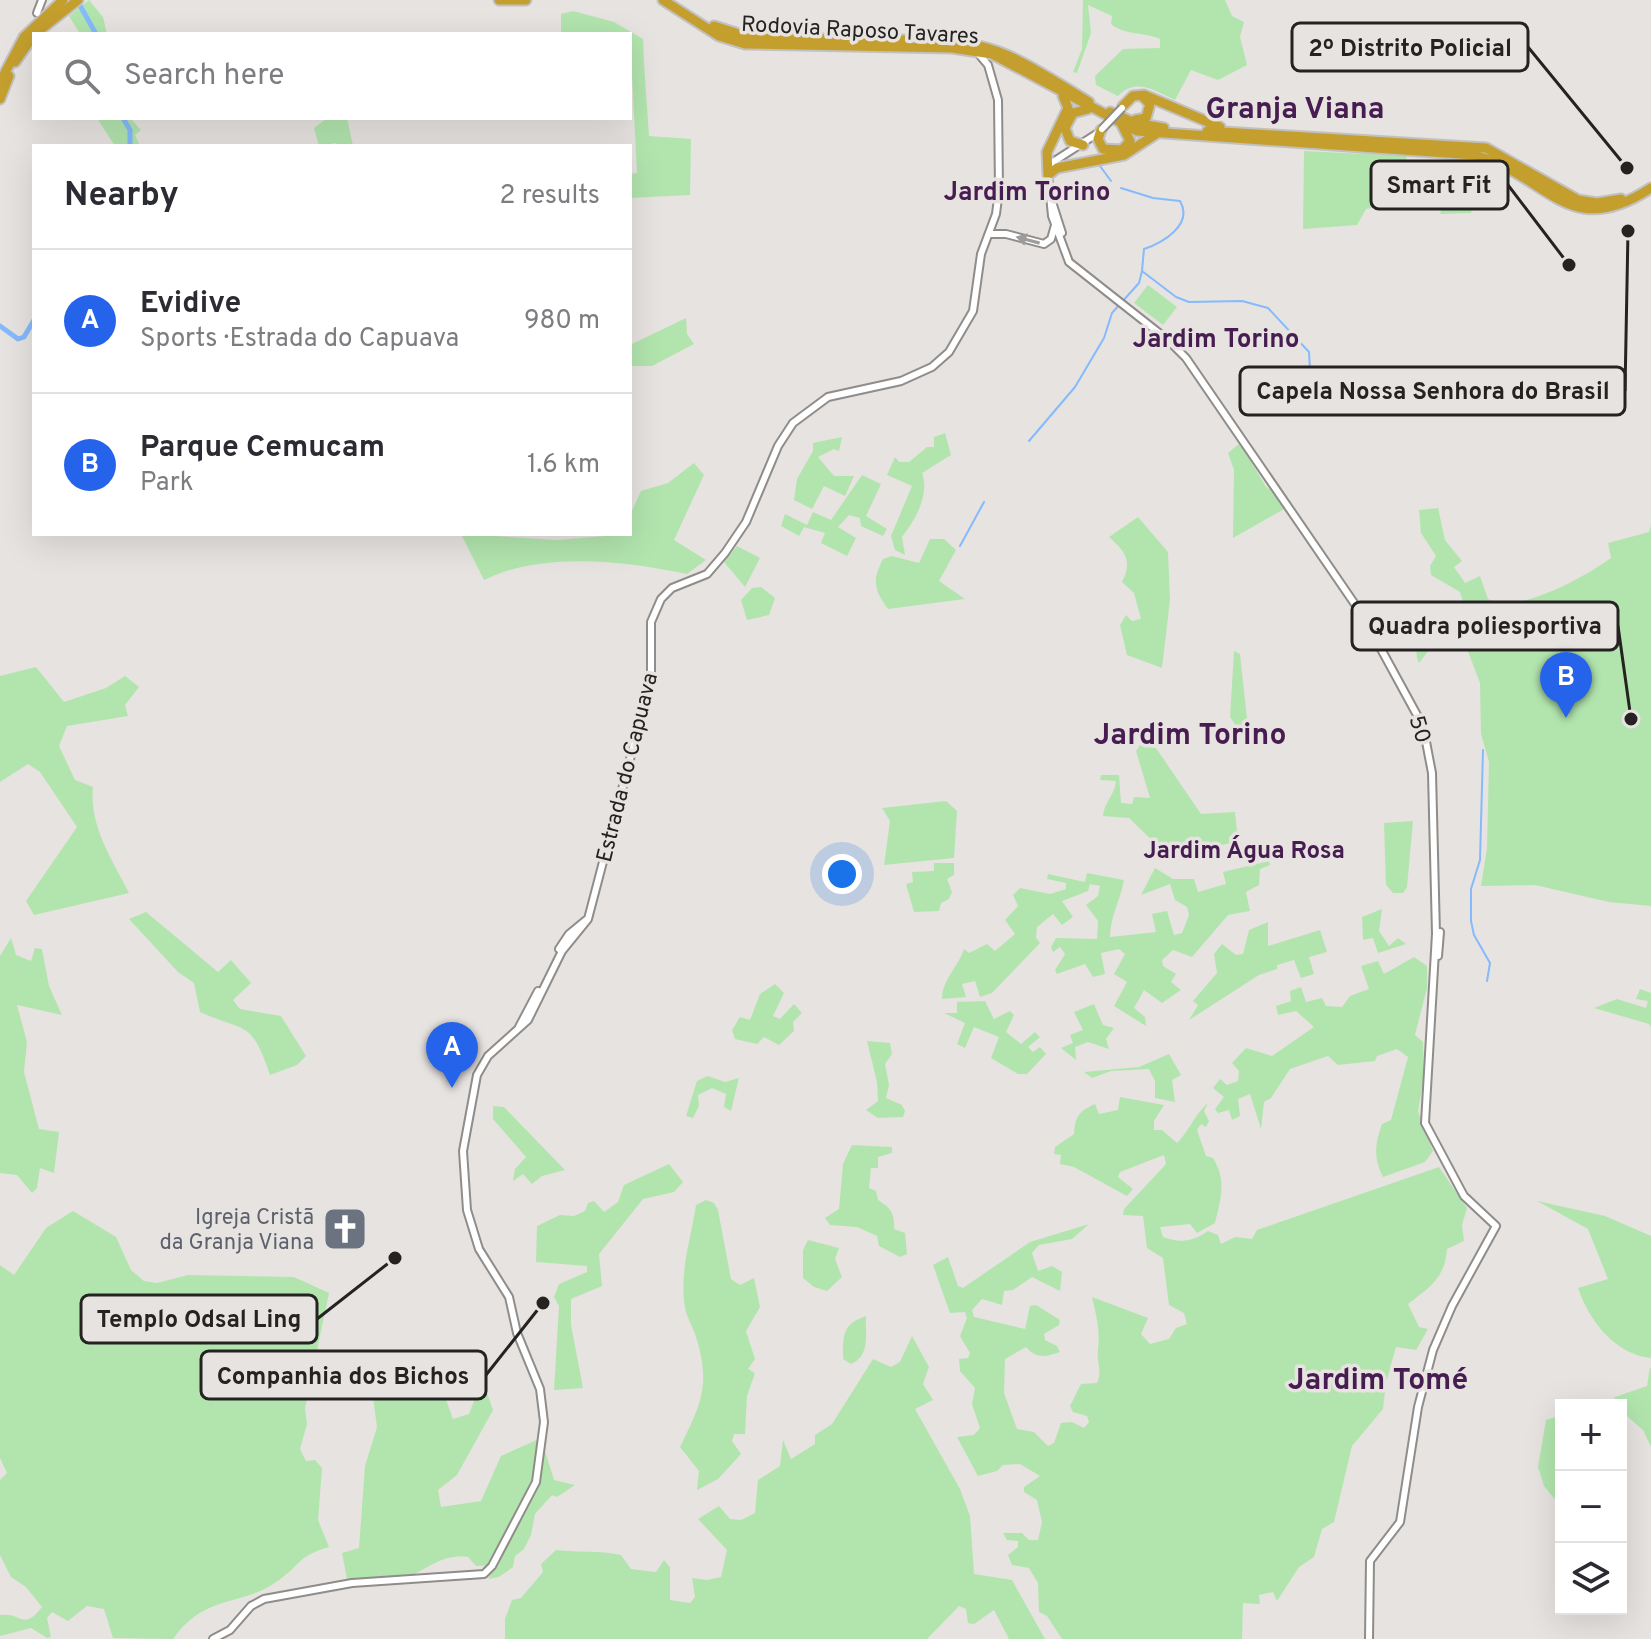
<!DOCTYPE html>
<meta charset="utf-8">
<style>
:root{--surface:#fff;--page:#f2f2f3;--text:#2b2b33;--muted:#7c7c81;--line:#e1e1e2;--accent:#2563eb}
body{margin:0;font-family:Overpass,sans-serif;background:var(--page);color:var(--text)}
.controls{position:absolute;right:24px;bottom:24px;display:grid;overflow:hidden;border-radius:0px;box-shadow:0 8px 32px #0002}
.controls button{width:72px;height:72px;display:grid;place-items:center;padding:0;border:0;border-bottom:2px solid var(--line);background:var(--surface);color:var(--text);font:40px sans-serif}
.you{position:absolute;left:842px;top:874px;width:28px;height:28px;margin:-20px;border:6px solid #fff;border-radius:50%;background:#1a73e8;box-shadow:0 0 0 12px #1a73e833}
.badge{display:grid;place-items:center;width:52px;height:52px;border-radius:50%;background:var(--accent);color:#fff;font-size:26px;font-weight:700}
.pin{position:absolute;translate:-50% -66px;filter:drop-shadow(0 2px 4px #0008)}
.pin::after{content:'';position:absolute;top:42px;width:28px;height:24px;background:inherit;clip-path:polygon(0 0,100% 0,50% 100%)}
.list{margin:0;padding:0;list-style:none}
h2{display:flex;justify-content:space-between;align-items:center;height:104px;margin:0;padding:0 32px;font-size:34px}
h2 small{font-size:26px;font-weight:400;color:var(--muted)}
.list li{display:grid;grid-template-columns:52px 1fr auto;gap:24px;align-items:center;box-sizing:border-box;height:144px;padding:0 32px;border-top:2px solid var(--line)}
.list b{display:block;font-size:30px;white-space:nowrap}
.list p{margin:0;font-size:26px;white-space:nowrap;color:var(--muted)}
.list em{font-size:26px;font-style:normal;color:var(--muted)}
.icon{flex:none;width:44px;height:44px;fill:none;stroke:currentColor;stroke-width:2;stroke-linecap:round;stroke-linejoin:round}
.map{position:relative;flex:none;width:1651px;height:1639px;overflow:hidden}
.search{position:absolute;background:var(--surface);box-shadow:0 8px 32px #0002;left:32px;top:32px;width:600px;height:88px;display:flex;align-items:center;gap:20px;box-sizing:border-box;padding:0 28px;border-radius:0px;color:var(--muted);font-size:30px}
.panel{position:absolute;background:var(--surface);box-shadow:0 8px 32px #0002;left:32px;top:144px;width:600px;height:392px;border-radius:0px}
.map>svg:first-child{display:block}
</style>
<div class="map">
<svg width="1651" height="1639" viewBox="0 0 1651 1639">
<rect width="100%" height="100%" fill="#e7e3e0"/>
<path fill="#b2e5ae" d="M89 0 103 17 107 34H80L69 16Z
M1083 0H1225L1232 16 1244 22 1240 37 1247 65 1218 80 1191 70 1175 100C1155 91 1136 77 1118 96L1096 85 1095 76 1123 49 1160 48V39C1145 32 1123 35 1111 24L1112 16 1088 5 1091 33 1077 73 1073 72 1082 49Z
M573 11 614 22 643 39C644 72 647 103 649 136L691 139 690 195 630 198V174L637 173 630 34H561V14Z
M97 118H130L141 130 135 135 140 146H115Z
M327 118H347L353 146H337L336 143 319 146 314 128Z
M1304 151 1407 156 1403 178 1477 192 1471 213 1440 214 1444 200 1390 198 1381 206 1366 209 1357 225 1303 229Z
M1148 285 1177 307 1163 325 1134 303Z
M686 318 687 334 694 344 652 366H630V345Z
M945 433 951 455 922 473C930 495 915 520 902 537L905 555 895 550 891 536 912 486 887 475 895 457 899 462H909L927 447H934V437Z
M842 437 839 451 834 449 818 457 834 476H854L845 496 824 486 812 509 794 500 797 479 813 451V443Z
M1240 443 1266 487 1273 491 1284 509 1233 538 1234 470 1228 453Z
M694 463 704 475 674 540 706 560 687 574C625 561 542 551 484 580L461 534 557 540 630 534V515L641 491 668 483Z
M862 475 881 484 866 516 887 529 883 536 861 526 860 518 849 515 838 527 856 538 847 556 821 543 825 533 804 527 799 536 781 526 785 514 807 525 813 512 831 520Z
M1438 508 1445 540 1462 561 1454 567 1465 583 1480 576 1488 599 1504 606C1543 598 1578 581 1611 558L1608 543 1649 532 1651 525V906L1609 902 1535 885 1481 886 1487 848 1489 762 1481 734 1480 683 1456 620 1451 621 1419 663C1409 641 1430 616 1451 610L1461 615 1466 612 1460 592 1431 575 1430 566 1436 556 1421 533 1419 510Z
M1138 517 1168 552 1170 600 1162 668 1127 655 1120 625 1126 615 1132 621 1141 619 1134 593 1122 582C1133 561 1125 551 1109 537Z
M930 539H944L956 550 939 581 965 599 888 609C874 590 872 580 883 559L892 556 919 563Z
M737 546 760 558 745 587 724 562Z
M761 587 775 598 769 615 747 620 741 600 752 588Z
M1234 651 1240 654 1250 746 1230 717Z
M36 667 64 702 106 688 125 676 139 687 125 705 128 716 67 726 59 746 75 780 93 787C89 826 112 859 129 893L34 915 26 901 77 827 40 772 28 764 0 782V676Z
M1140 745 1156 748 1201 814 1235 812 1238 842 1162 855 1161 849 1129 818 1103 816C1104 802 1115 795 1116 781L1100 780 1101 775H1119L1121 803 1132 804 1134 797 1150 798 1136 751Z
M946 801 957 811 954 858 884 865 890 821 882 808Z
M1413 821 1407 887 1403 893H1393L1386 885 1384 823Z
M1269 861 1270 865 1260 869 1259 885 1246 892 1250 911 1228 915 1192 957 1173 950 1162 960 1163 966 1176 974 1171 982 1181 990 1162 1003 1144 990 1134 1008 1145 1017 1146 1026 1114 1006 1127 982 1114 974 1125 954 1119 949 1101 953 1105 974 1093 977 1085 964 1057 974 1055 970 1065 954 1060 947 1053 952 1051 947 1056 938 1097 939 1098 921 1086 905 1098 896 1100 886 1090 884 1088 891 1062 901 1073 917 1062 925 1053 914 1037 927 1036 938 1040 943 992 993 980 997 975 981 962 984 966 997 942 999C942 980 958 967 964 949L969 953 987 944 995 951 1015 934 1005 920 1018 906 1013 895 1020 888 1050 894 1066 889V883L1047 879 1048 874 1085 882 1087 873 1124 880C1120 901 1110 917 1110 937L1156 932 1152 914 1167 911 1174 935 1182 933 1189 915 1187 907 1175 900 1170 884 1141 895 1155 868 1173 879H1194L1198 892 1226 884 1223 872Z
M934 863H954V875L947 879 952 892 949 899 941 903 939 911 914 912 906 884 913 882 912 872 934 871Z
M1382 909 1379 931 1389 946 1398 938 1406 944 1378 953 1373 938 1363 940 1362 917Z
M146 912 218 972 231 960 251 983 233 1000 240 1009 281 1016 306 1056 297 1065 270 1075C251 1019 247 1033 200 1012L194 983 178 972 129 919Z
M1268 922V946L1320 930 1327 952 1309 957 1314 974 1301 978 1294 960 1277 965V969L1259 975 1189 1020 1198 1005 1193 1001 1217 973 1214 954 1222 944 1236 955 1243 954 1249 930Z
M11 938 16 955 31 961 35 948 42 949 49 986 62 1015 17 1005 27 1042 24 1072 39 1129 59 1132 54 1173 40 1168 37 1188 32 1193 17 1175 0 1173V956Z
M1414 957 1427 966V988L1415 1035 1423 1042 1424 1078 1418 1111 1433 1151 1425 1162 1383 1177C1373 1157 1375 1144 1382 1124L1391 1120 1408 1057 1397 1049 1377 1056 1375 1061 1338 1065 1328 1056 1290 1069 1271 1098 1264 1102 1261 1129 1250 1094 1238 1099 1240 1116 1232 1120 1229 1110 1218 1113 1215 1109 1224 1097 1213 1088 1220 1079 1227 1085 1238 1081 1239 1071 1232 1063 1246 1048 1272 1056 1314 1027 1296 1011 1278 1015 1276 1006 1291 1001 1290 991 1301 987 1306 1002 1322 998 1326 1006 1342 1007 1350 996 1369 989 1361 966 1378 961 1384 974Z
M775 984 784 993 773 1016 780 1019 794 1004 802 1013 793 1022 794 1031 779 1045 764 1037 757 1044 735 1039 732 1030 740 1017 750 1020 760 994Z
M1640 989 1651 993V1027L1649 1024 1594 1008 1617 999 1646 1008 1648 1001 1636 999Z
M985 1001 994 1019 1010 1011 1014 1015 1006 1032 1021 1044 1035 1032 1040 1037 1028 1047 1033 1052 1040 1047 1046 1054 1027 1074H1018L991 1058 999 1037 974 1027 965 1048 957 1044 965 1023 944 1013H957V1002Z
M1094 1004 1103 1025 1114 1028 1106 1039 1109 1049 1088 1042 1075 1047 1076 1060 1061 1048 1073 1043 1070 1035 1083 1030 1074 1012Z
M867 1041 890 1043 892 1054 885 1064 889 1085 886 1098 902 1105 905 1111 903 1117 878 1118 866 1110 878 1101 877 1082Z
M1169 1054 1181 1075 1172 1080 1175 1102 1155 1098V1081L1149 1069 1111 1071 1092 1078 1084 1072 1139 1067Z
M708 1076 725 1082 739 1078 731 1111 724 1107 726 1094 712 1088 698 1095 699 1106 693 1118 686 1116 697 1081Z
M1120 1097 1164 1105 1154 1121V1130H1162L1177 1143C1190 1130 1194 1115 1208 1103L1204 1111 1209 1121 1206 1127 1201 1124 1197 1130 1206 1156 1213 1158C1227 1181 1221 1198 1215 1223L1197 1233 1190 1224 1160 1227 1163 1237C1180 1243 1193 1242 1208 1231L1218 1235 1221 1244 1235 1237 1252 1239 1257 1230 1439 1167 1467 1208 1462 1225 1464 1241 1447 1249C1445 1278 1430 1287 1408 1304L1419 1327 1428 1329 1416 1350 1396 1347 1386 1383 1383 1409 1352 1446 1334 1522 1322 1529 1314 1557 1299 1567 1277 1601 1273 1592 1259 1595 1260 1604 1243 1603 1242 1639H1062L1047 1616 1039 1612 1038 1583 1029 1568 1012 1565 1008 1555 1018 1547V1541L1007 1540 1003 1533H1022L1029 1540H1038L1042 1522 1037 1500 1024 1492V1487L1040 1476 1020 1464 1003 1465 997 1471 978 1476 957 1437 974 1435 980 1428 972 1404 975 1388 960 1371 959 1359 968 1358 970 1353 960 1336 967 1318 965 1312 950 1313 933 1265 948 1257 958 1286 963 1288 1030 1242 1089 1224 1072 1239 1039 1245 1032 1253 1038 1271 1052 1266 1062 1272 1060 1291 1032 1277 1013 1290 1004 1291 1002 1305 982 1299 972 1310 974 1317 1025 1329 1030 1306 1036 1305 1060 1320 1059 1325 1044 1334 1045 1340 1057 1346 1060 1352C1046 1357 1036 1359 1026 1347L1005 1359 1004 1393 1017 1429 1034 1432 1048 1446 1054 1443 1061 1423 1072 1422 1084 1428 1089 1422 1087 1416 1073 1412 1070 1406 1081 1384 1097 1383C1103 1369 1096 1363 1098 1350 1100 1330 1097 1318 1092 1297L1148 1318 1141 1334 1150 1344 1169 1339 1176 1328 1187 1324 1184 1313 1169 1305 1163 1258 1147 1248 1143 1216 1123 1215 1124 1209 1166 1164 1164 1155 1120 1172 1118 1177 1133 1189 1127 1196 1074 1167 1060 1164 1061 1155 1054 1154 1055 1147 1074 1134C1075 1117 1079 1111 1095 1104L1099 1114 1118 1110Z
M493 1106 504 1107 565 1170 542 1176 532 1184 523 1174 513 1181 515 1169 526 1157 493 1119Z
M852 1145 892 1147V1153L878 1157V1168H871L869 1188 876 1191 878 1200C891 1208 895 1214 894 1229L905 1233 907 1254 900 1257 879 1246 877 1236 857 1227 830 1225 825 1218 839 1209 843 1164Z
M669 1164 683 1182 674 1192 643 1199 599 1254 602 1286 571 1299V1325L583 1388 554 1390 559 1306 554 1297 559 1284 587 1272V1266L536 1262 537 1226 560 1215 574 1216 585 1211 588 1203 594 1201 604 1212 618 1202 624 1185Z
M706 1200 714 1203 718 1210 731 1279 740 1285 754 1278 760 1307 746 1331 755 1359 748 1369 755 1373 747 1396 745 1434H734L732 1441 741 1454 718 1479 697 1490 699 1471 680 1447C701 1404 711 1385 696 1337 693 1327 687 1318 685 1308 679 1272 691 1239 696 1205Z
M1537 1201 1605 1216 1651 1236V1358C1614 1354 1589 1320 1578 1288L1608 1279 1588 1229Z
M73 1211 116 1237 131 1270 144 1281 157 1283 188 1275 294 1277 329 1293 305 1408 307 1424 300 1449 306 1461 315 1460 322 1468 318 1520 329 1547C296 1557 303 1563 279 1580 242 1608 206 1592 173 1639L113 1638 104 1609 87 1606 68 1621 52 1612 47 1618 51 1637 47 1638 31 1628 0 1636V1615C23 1612 22 1632 42 1607L26 1587 11 1577 0 1555V1480L7 1473 0 1458V1265L14 1275 46 1228Z
M808 1240 839 1248 835 1259 842 1277 827 1291 814 1287 803 1278V1250Z
M866 1316C865 1334 871 1355 851 1364L843 1359C843 1336 842 1324 866 1316Z
M912 1336 929 1367 923 1384 933 1400 915 1409 960 1489 970 1516 974 1574 1012 1580 1045 1639H1009L994 1610 974 1624 968 1623 966 1609 959 1606 927 1639H505V1619L512 1600 521 1598 543 1572 541 1564 556 1550C579 1553 599 1550 621 1555L631 1569 656 1572 664 1560 670 1567V1600L690 1603 695 1597 692 1578 707 1580 721 1577 727 1550 698 1519 719 1506 730 1519 741 1520 755 1513 758 1480 780 1466 783 1440 791 1459 815 1444V1435L832 1424 873 1359 891 1367 900 1362Z
M401 1359 439 1380 453 1419 469 1414 477 1393H487L493 1410 457 1475 438 1490 441 1507 481 1501 501 1456 541 1438 554 1480 575 1485 557 1497 552 1495 535 1514 531 1535 524 1549 515 1556 513 1567 499 1577 488 1579 497 1565 476 1566 468 1557C444 1554 431 1566 411 1576 395 1583 365 1579 347 1579L342 1553 359 1548 365 1466 377 1427 373 1397 376 1390 385 1389Z
M1650 1367 1651 1368V1447L1643 1430 1621 1411V1405L1612 1404 1615 1397 1647 1386Z
M1561 1415V1507L1544 1486 1538 1467 1546 1420Z"/>
<g fill="none" stroke-linecap="round" stroke-linejoin="round">
<path stroke="#85bafc" stroke-width="2" d="M1100 166 1111 181
M1121 188 1153 198 1180 201C1194 225 1162 243 1144 249L1142 271 1176 297 1189 302 1242 301 1268 308 1309 352 1310 369 1320 394
M1029 441 1075 387 1104 338 1112 313 1139 283 1142 271
M960 546 984 502
M1483 750 1480 860 1471 889V921L1474 935 1490 963 1487 981"/>
<path stroke="#85bafc" stroke-width="5" d="M77 0 96 34
M123 118 130 130V146
M0 326 18 339 24 337 34 320"/>
<g stroke="#8f8c89" stroke-width="10">
<path id="secondary" d="M37 13 42 0
M1098 133 1053 162 1048 175 1052 216 1069 262 1168 340 1186 358 1363 616 1423 726 1432 773 1436 934 1425 1123 1464 1196 1496 1226 1452 1306 1433 1350 1418 1407 1400 1522 1370 1561 1369 1639
M1053 205 1062 233
M989 234H1006L1044 244 1051 239 1055 225
M559 949 569 934 586 920
M1438 956 1440 932
M519 1027 538 991
M213 1639 230 1630 251 1606 264 1599 352 1583 484 1574 492 1566 536 1482 544 1422 540 1389 517 1333 509 1297 479 1249 467 1210 463 1151 477 1075 488 1056 528 1020 562 951 588 919 651 679V622L661 599 672 588 707 574 725 553 746 522 778 446 793 423 828 397 901 381 932 367 949 352 973 311 981 254 996 214 999 190 998 100 988 65 977 52"/>
</g>
<g stroke="#c2c1c1" stroke-width="13">
<path id="highway" d="M499 0H526
M663 0 719 36 745 44 952 48 992 54 1137 131 1474 155C1548 174 1567 243 1651 188
M714 26 751 38 904 40
M35 34 78 0
M935 41C1001 41 1035 70 1089 102
M15 62 34 35
M0 82 24 37 63 0
M1063 96 1068 108 1047 152 1048 175 1057 168 1124 155 1156 134
M0 99 9 76
M1123 106 1133 96 1144 95 1220 127
M1110 112 1135 123 1164 128
M1135 120 1146 118 1150 104 1143 97
M1101 130 1098 139 1103 149 1122 150 1130 141 1122 125
M1207 131 1486 148 1578 200 1597 203 1621 199
M1083 145 1070 141 1065 128 1073 113 1088 109"/>
</g>
<use href="#secondary" stroke="#fff" stroke-width="6"/>
<use href="#highway" stroke="#c49f2e" stroke-width="9"/>
<g stroke="#8f8c89" stroke-width="10" stroke-linecap="butt">
<path id="secondary-bridge" d="M1102 129 1122 108"/>
</g>
<use href="#secondary-bridge" stroke="#fff" stroke-width="6"/>
</g>
<defs><path id="oneway-solid" d="M-6-.8H1V-3.2L6.5 0L1 3.2V.8H-6Z" transform="scale(2)"/></defs>
<use fill="#9d9c9c" href="#oneway-solid" transform="translate(1028 240) rotate(-165)"/>
<defs>
<g id="church-square" transform="scale(2.3)"><rect x="-9" y="-9" width="18" height="18" rx="4" fill="#6b7280" stroke="#e7e3e0"/><path d="M-1.2-6h2.4v3.5h3.3v2.4h-3.3V6h-2.4V-.1h-3.3v-2.4h3.3Z" fill="#fff"/></g>
</defs>
<g fill-rule="evenodd">
<use href="#church-square" x="345" y="1229"/>
</g>
<g text-anchor="middle" stroke-width="7" stroke-linejoin="round" paint-order="stroke">
<g font-size="22" fill="#252322" stroke="#e7e3e0">
<text transform="translate(860 29) rotate(3)" y="8">Rodovia Raposo Tavares</text>
<text transform="translate(1421 729) rotate(73)" y="8">50</text>
<text transform="translate(626 767) rotate(-76)" y="8">Estrada do Capuava</text>
</g>
<g font-size="22" fill="#5b616d" stroke="#e7e3e0" text-anchor="end">
<text x="314" y="1224">Igreja Cristã<tspan x="314" dy="25">da Granja Viana</tspan></text>
</g>
<g font-size="24" font-weight="bold" fill="#471c50" stroke="#e7e3e0">
<text x="1244" y="858">Jardim Água Rosa</text>
</g>
<g font-size="26" font-weight="bold" fill="#471c50" stroke="#e7e3e0">
<text x="1027" y="200">Jardim Torino</text>
<text x="1216" y="347">Jardim Torino</text>
</g>
<g font-size="30" font-weight="bold" fill="#471c50" stroke="#e7e3e0">
<text x="1295" y="118">Granja Viana</text>
<text x="1190" y="744">Jardim Torino</text>
<text x="1378" y="1389">Jardim Tomé</text>
</g>
</g>
<path fill="none" stroke="#252322" stroke-width="3" d="M1627 168L1528 47M1569 265L1508 185M1628 231L1625 391M1631 719L1618 626M395 1258L317 1319M543 1303L486 1375"/>
<g fill="#252322" stroke="#e7e3e0" stroke-width="3">
<circle cx="1627" cy="168" r="8"/>
<circle cx="1569" cy="265" r="8"/>
<circle cx="1628" cy="231" r="8"/>
<circle cx="1631" cy="719" r="8"/>
<circle cx="395" cy="1258" r="8"/>
<circle cx="543" cy="1303" r="8"/>
</g>
<g fill="#e7e3e0" stroke="#252322" stroke-width="3">
<rect x="1292" y="23" width="236" height="48" rx="8"/>
<rect x="1371" y="161" width="137" height="48" rx="8"/>
<rect x="1240" y="367" width="385" height="48" rx="8"/>
<rect x="1352" y="602" width="266" height="48" rx="8"/>
<rect x="81" y="1295" width="236" height="48" rx="8"/>
<rect x="201" y="1351" width="285" height="48" rx="8"/>
</g>
<g font-size="24" text-anchor="middle" font-weight="bold" fill="#252322">
<text x="1410" y="56">2º Distrito Policial</text>
<text x="1439" y="193">Smart Fit</text>
<text x="1433" y="399">Capela Nossa Senhora do Brasil</text>
<text x="1485" y="634">Quadra poliesportiva</text>
<text x="199" y="1327">Templo Odsal Ling</text>
<text x="343" y="1384">Companhia dos Bichos</text>
</g>
</svg>
<div class="controls">
<button>+</button>
<button>−</button>
<button><svg class="icon" aria-label="layers" viewBox="0 0 24 24"><path d="M12 4l9 5-9 5-9-5zM3 14l9 5 9-5"/></svg></button>
</div>
<div class="you"></div>
<div class="pin badge" style="left:452px;top:1088px">A</div>
<div class="pin badge" style="left:1566px;top:718px">B</div>
<div class="search"><svg class="icon" aria-label="search" viewBox="0 0 24 24"><circle cx="10" cy="10" r="6"/><path d="M15 15l6 6"/></svg>Search here</div>
<section class="panel">
<h2>Nearby<small>2 results</small></h2>
<ul class="list">
<li><span class="badge">A</span><div><b>Evidive</b><p>Sports · Estrada do Capuava</p></div><em>980 m</em></li>
<li><span class="badge">B</span><div><b>Parque Cemucam</b><p>Park</p></div><em>1.6 km</em></li>
</ul>
</section>
</div>
